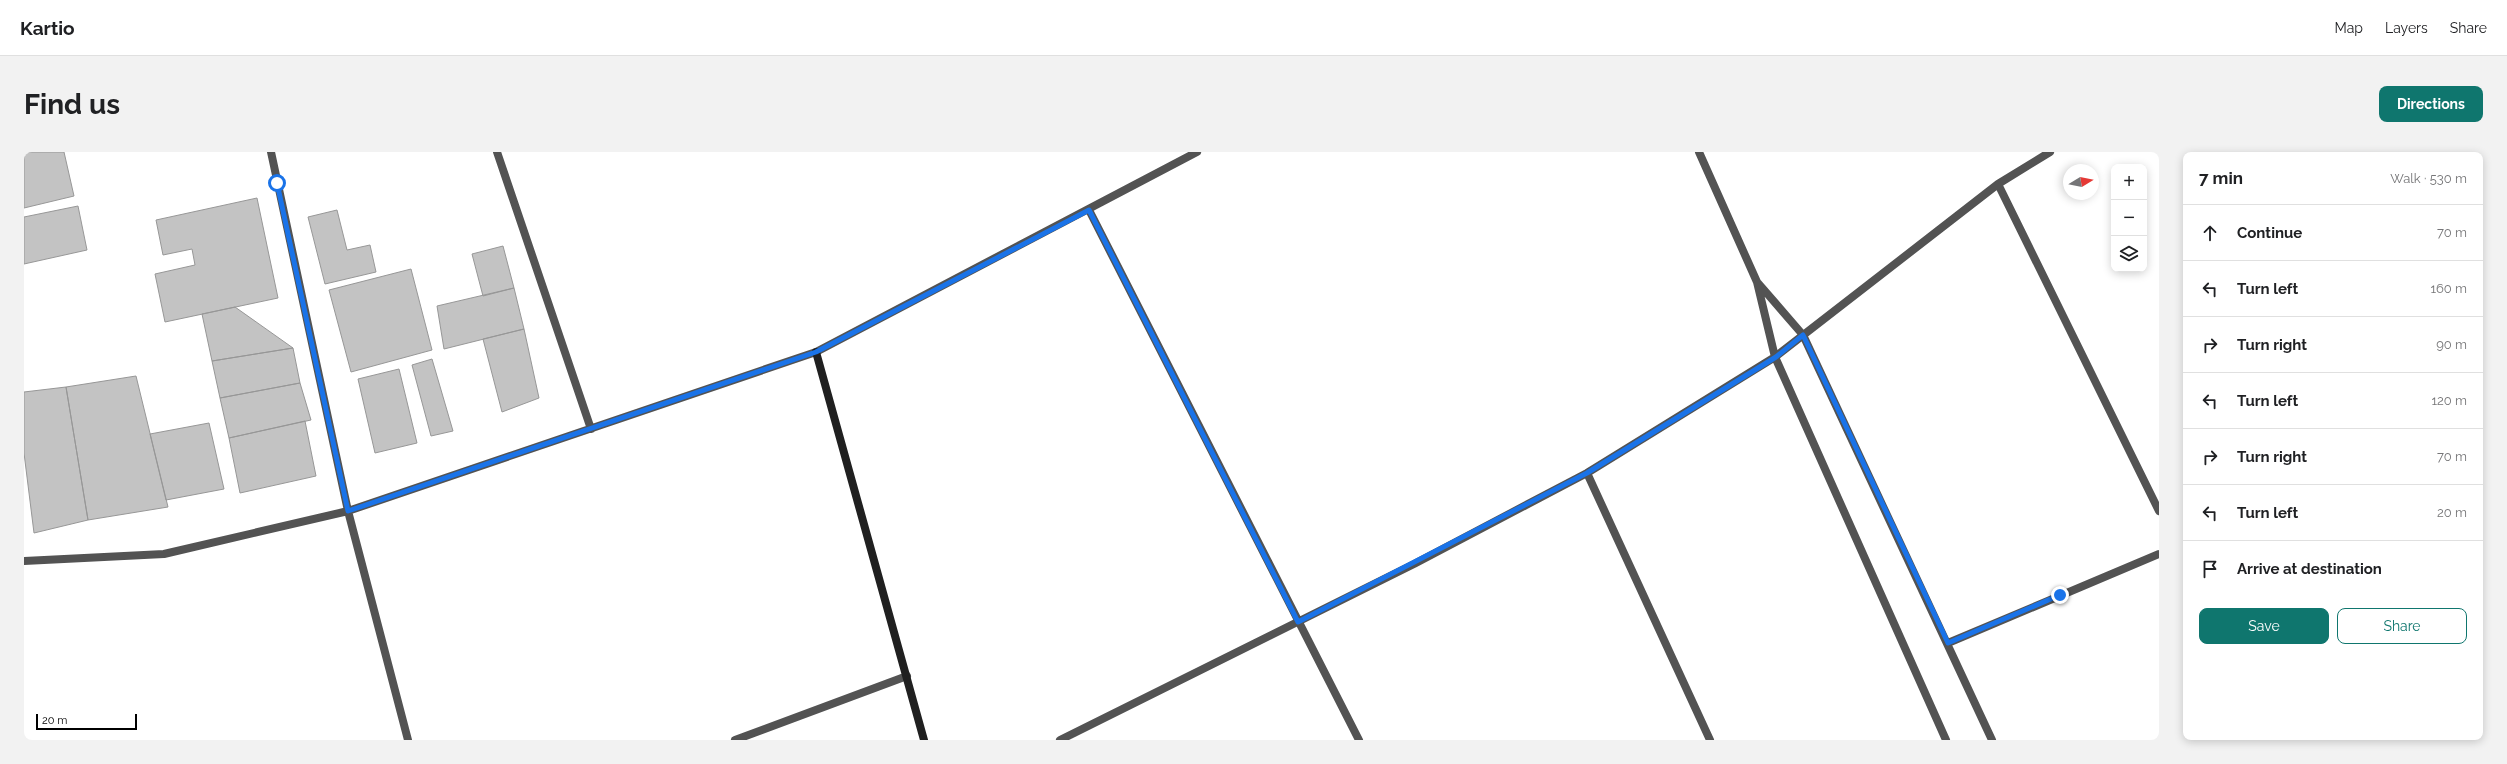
<!DOCTYPE html>
<meta charset="utf-8">
<style>
:root{--surface:#fff;--page:#f2f2f2;--text:#202124;--muted:#757577;--line:#e0e0e0;--accent:#0f766e}
body{margin:0;font-family:Raleway,sans-serif;background:var(--page);color:var(--text)}
.controls{position:absolute;right:12px;top:12px;display:grid;overflow:hidden;border-radius:8px;box-shadow:0 2px 10px #0003}
.controls button{width:36px;height:36px;display:grid;place-items:center;padding:0;border:0;border-bottom:1px solid var(--line);background:var(--surface);color:var(--text);font:20px sans-serif}
.compass{position:absolute;left:2039px;top:12px;width:36px;height:36px;border-radius:50%;background:var(--surface);box-shadow:0 2px 10px #0003;rotate:80deg}
.scale{position:absolute;left:12px;bottom:10px;width:101px;box-sizing:border-box;padding-left:4px;border:2px solid #000;border-top:0;font-size:11px;line-height:14px;white-space:nowrap;color:#000;-webkit-text-stroke:3px #fff;paint-order:stroke}
.stop{position:absolute;width:12px;height:12px;margin:-9px;border:3px solid #1a73e8;border-radius:50%;background:#fff}
.stop.end{background:#1a73e8;border-color:#fff;box-shadow:0 1px 4px #0008}
.list{margin:0;padding:0;list-style:none}
h2{display:flex;justify-content:space-between;align-items:center;height:52px;margin:0;padding:0 16px;font-size:17px}
h2 small{font-size:13px;font-weight:400;color:var(--muted)}
.list li{display:grid;grid-template-columns:26px 1fr auto;gap:12px;align-items:center;box-sizing:border-box;height:56px;padding:0 16px;border-top:1px solid var(--line)}
.list b{display:block;font-size:15px;white-space:nowrap}
.list em{font-size:13px;font-style:normal;color:var(--muted)}
.actions{display:flex;gap:8px;padding:12px 16px}
.actions a{flex:1;padding:9px 0;border:1px solid var(--accent);border-radius:8px;text-align:center;font-size:14px;color:var(--accent)}
.actions .main{background:var(--accent);color:#fff}
.icon{flex:none;width:22px;height:22px;fill:none;stroke:currentColor;stroke-width:2;stroke-linecap:round;stroke-linejoin:round}
.map{position:relative;flex:none;width:2135px;height:588px;overflow:hidden;border-radius:8px}
header{display:flex;align-items:center;gap:24px;box-sizing:border-box;height:56px;padding:0 20px;background:var(--surface);border-bottom:1px solid var(--line)}
header strong{font-size:19px}
nav{display:flex;gap:22px;margin-inline-start:auto;font-size:14px}
.intro{display:flex;align-items:center;justify-content:space-between;box-sizing:border-box;height:96px;padding:0 24px}
h1{margin:0;font-size:28px}
.button{padding:10px 18px;border-radius:8px;background:var(--accent);color:#fff;font-size:14px;font-weight:700}
main{display:flex;gap:24px;padding:0 24px}
aside{flex:1;background:var(--surface);border-radius:8px;box-shadow:0 2px 10px #0003}
.map>svg:first-child{display:block}
</style>
<header>
<strong>Kartio</strong>
<nav><a>Map</a><a>Layers</a><a>Share</a></nav>
</header>
<div class="intro"><h1>Find us</h1><a class="button">Directions</a></div>
<main>
<div class="map">
<svg width="2135" height="588" viewBox="0 0 2135 588">
<rect width="100%" height="100%" fill="#fff"/>
<path fill="#c3c3c3" stroke="#979797" d="M0 0H40L50 44 0 56Z
M233 46 254 146 141 170 131 122 171 113 168 97 139 103 132 68Z
M54 54 63 98 0 112V65Z
M313 58 323 98 346 93 352 120 301 132 284 65Z
M479 94 490 136 459 144 448 102Z
M387 117 408 198 327 220 305 138Z
M490 136 500 177 420 197 413 154Z
M211 155 269 196 188 209 178 162Z
M500 177 515 246 478 260 459 187Z
M269 196 276 231 196 246 188 209Z
M408 207 429 279 407 284 388 213Z
M375 217 393 291 351 301 334 227Z
M112 224 144 355 64 368 42 235Z
M276 231 287 268 205 286 196 246Z
M42 235 64 368 10 381 0 301V240Z
M281 269 292 324 216 341 205 286Z
M185 271 200 337 142 348 126 282Z"/>
<g fill="none" stroke-linecap="round" stroke-linejoin="round">
<path stroke="#535353" stroke-width="8" d="M247 0 324 359 384 588
M473 0 567 277
M1675 0 1733 130 1751 205 1922 588
M1974 32 2135 359
M1065 58 1335 588
M1734 131 1779 183 1968 588
M1563 321 1686 588
M0 409 140 402 324 359 792 200 1173 0
M1924 491 2135 402
M711 588 883 524
M1036 588 1390 412 1563 321 1751 205 1974 32 2026 0"/>
<path stroke="#202020" stroke-width="8" d="M792 200 900 588"/>
</g>
<g fill="none" stroke-linecap="round" stroke-linejoin="round">
<path stroke="#1a73e8" stroke-width="5" d="M253 31 324 359 792 200 1065 58 1274 470 1563 321 1752 205 1779 183 1924 491 2036 443"/>
</g>
</svg>
<div class="controls">
<button>+</button>
<button>−</button>
<button><svg class="icon" aria-label="layers" viewBox="0 0 24 24"><path d="M12 4l9 5-9 5-9-5zM3 14l9 5 9-5"/></svg></button>
</div>
<svg class="compass" viewBox="-18 -18 36 36"><path d="M0-13l5 13h-10z" fill="#e53935"/><path d="M0 13l5-13h-10z" fill="#757577"/></svg>
<div class="scale">20 m</div>
<div class="stop" style="left:253px;top:31px"></div>
<div class="stop end" style="left:2036px;top:443px"></div>
</div>
<aside>
<h2>7 min<small>Walk · 530 m</small></h2>
<ul class="list">
<li><svg class="icon" aria-label="ahead" viewBox="0 0 24 24"><path d="M12 20V5M6 11l6-6 6 6"/></svg><div><b>Continue</b></div><em>70 m</em></li>
<li><svg class="icon" aria-label="left" viewBox="0 0 24 24"><path d="M17 20v-9H6M10 6l-5 5 5 5"/></svg><div><b>Turn left</b></div><em>160 m</em></li>
<li><svg class="icon" aria-label="right" viewBox="0 0 24 24"><path d="M7 20v-9h11M14 6l5 5-5 5"/></svg><div><b>Turn right</b></div><em>90 m</em></li>
<li><svg class="icon" aria-label="left" viewBox="0 0 24 24"><path d="M17 20v-9H6M10 6l-5 5 5 5"/></svg><div><b>Turn left</b></div><em>120 m</em></li>
<li><svg class="icon" aria-label="right" viewBox="0 0 24 24"><path d="M7 20v-9h11M14 6l5 5-5 5"/></svg><div><b>Turn right</b></div><em>70 m</em></li>
<li><svg class="icon" aria-label="left" viewBox="0 0 24 24"><path d="M17 20v-9H6M10 6l-5 5 5 5"/></svg><div><b>Turn left</b></div><em>20 m</em></li>
<li><svg class="icon" aria-label="arrive" viewBox="0 0 24 24"><path d="M6 21V4h12l-3 4 3 4H6"/></svg><div><b>Arrive at destination</b></div></li>
</ul>
<div class="actions"><a class="main">Save</a><a>Share</a></div>
</aside>
</main>
